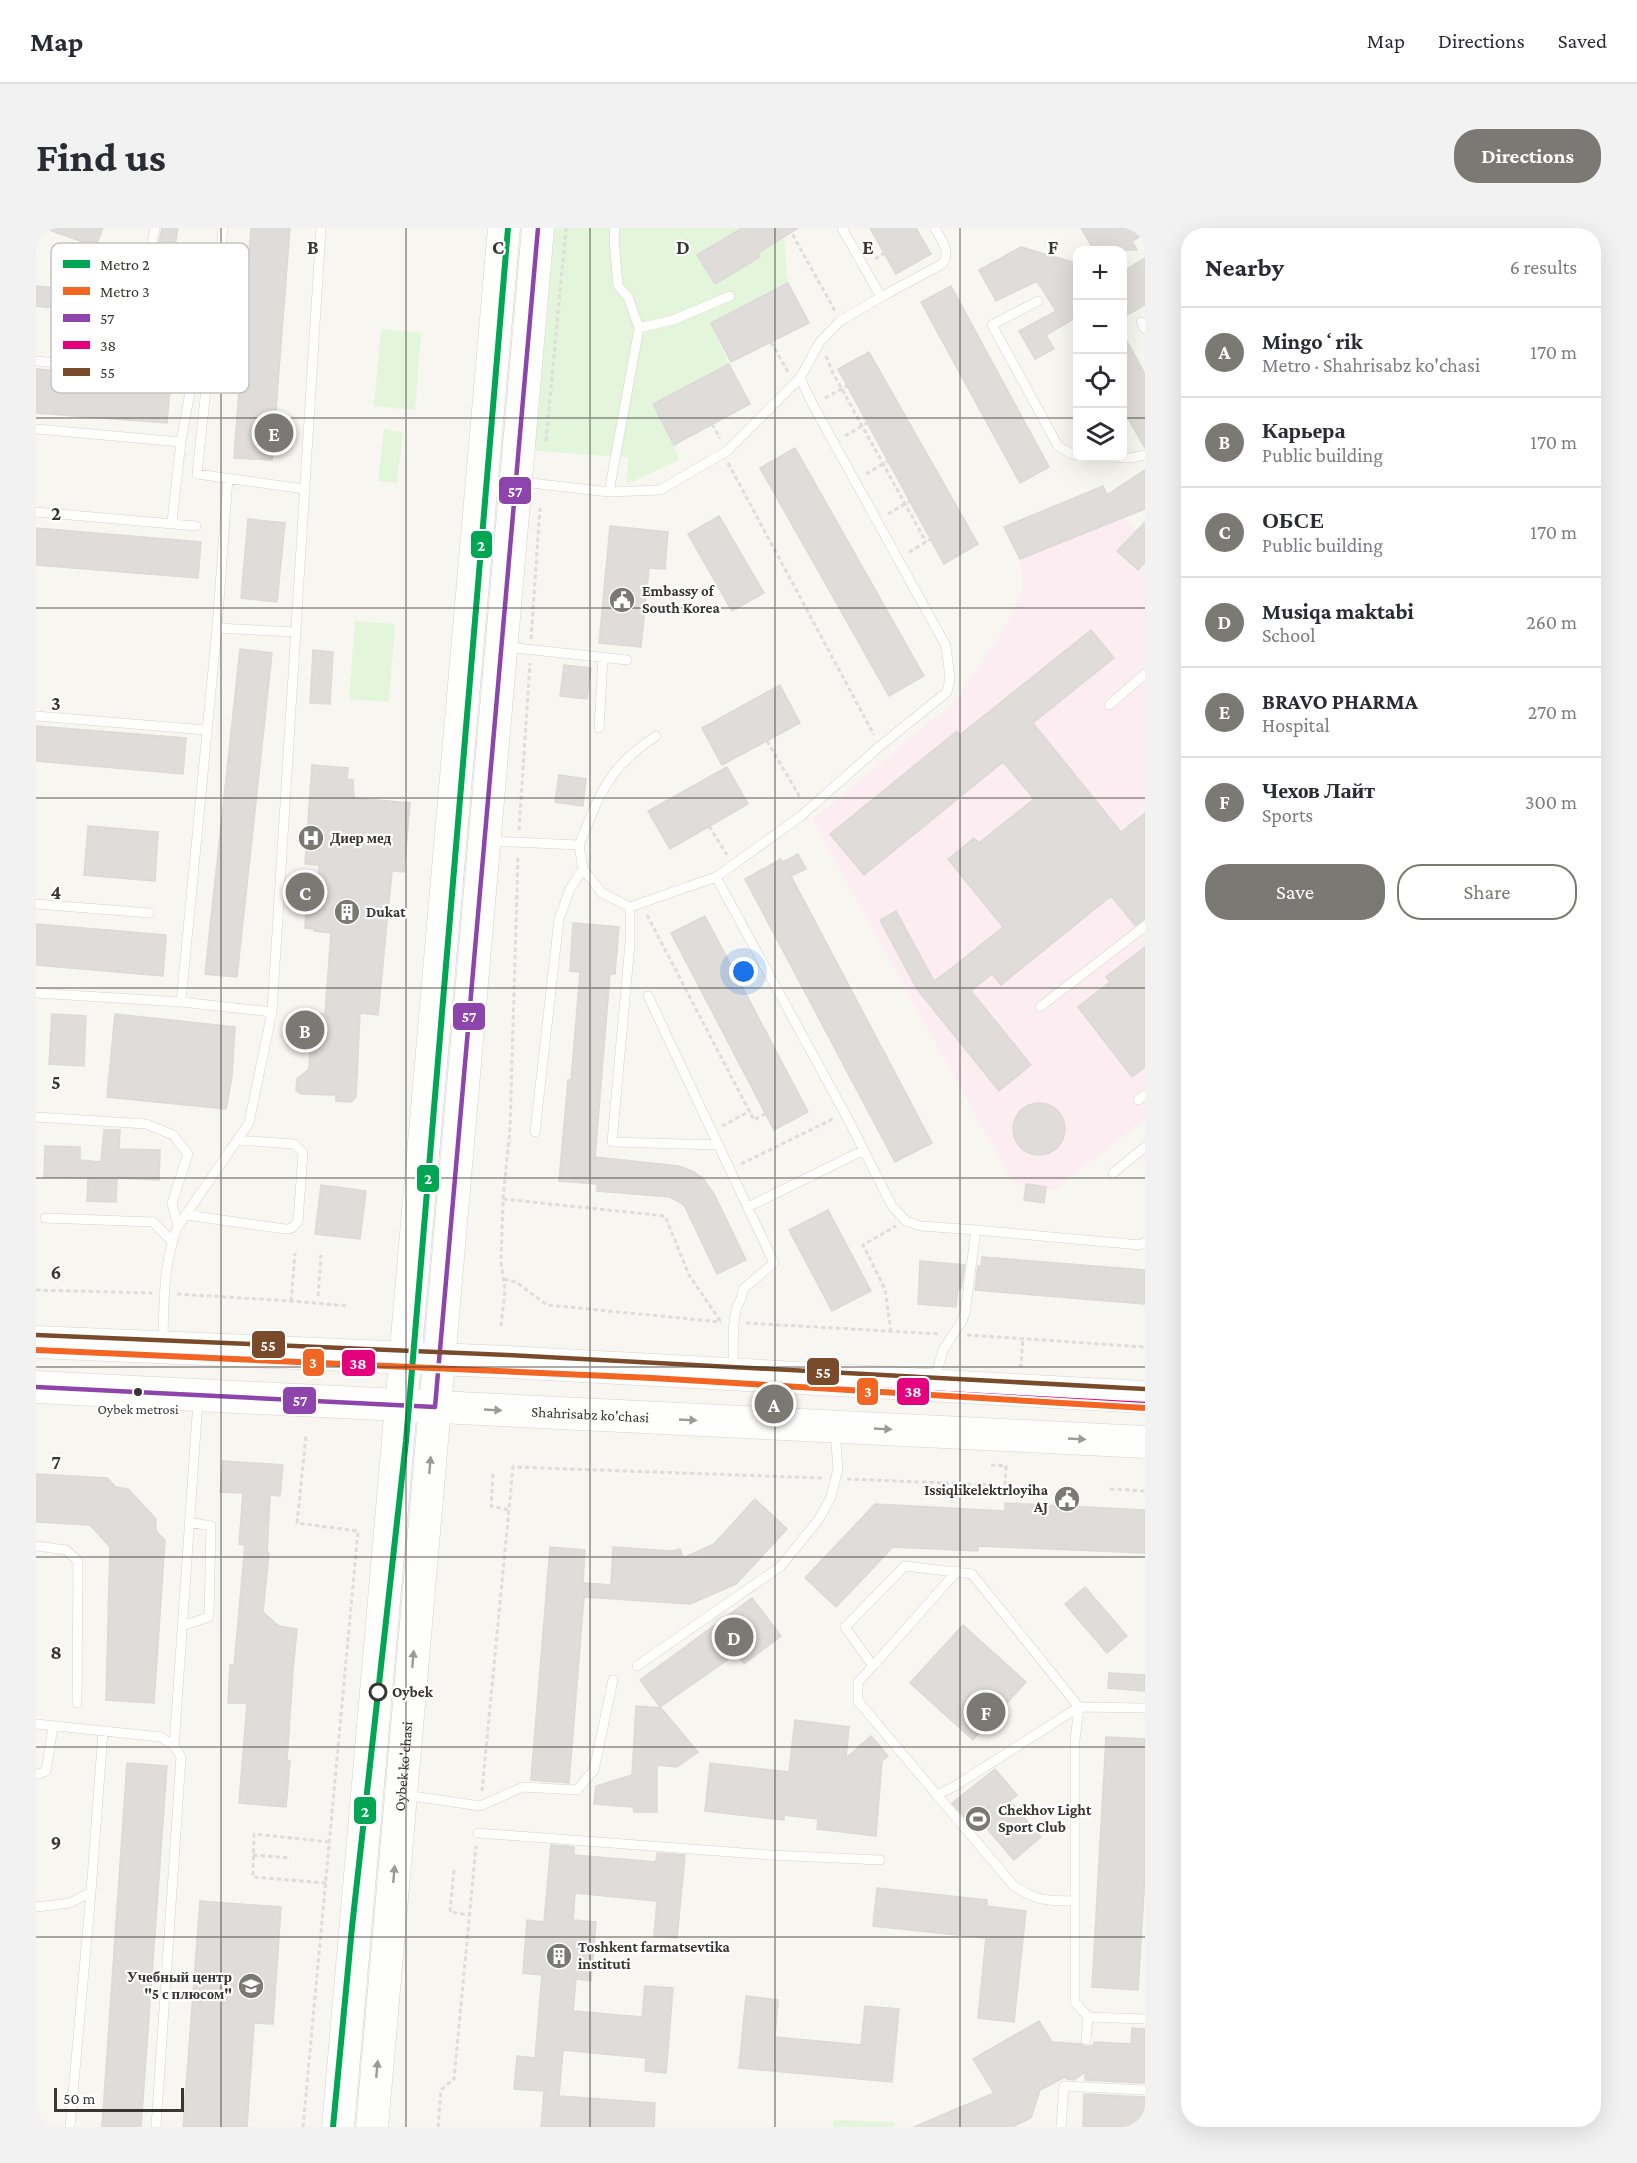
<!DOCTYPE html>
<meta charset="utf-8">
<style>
:root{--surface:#fff;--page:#f2f2f3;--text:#2b2b33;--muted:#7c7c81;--line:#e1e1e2;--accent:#7b7974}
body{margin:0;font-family:"Crimson Pro",serif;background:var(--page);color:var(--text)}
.controls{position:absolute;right:18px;top:18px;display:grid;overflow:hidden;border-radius:12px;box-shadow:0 6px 24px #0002}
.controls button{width:54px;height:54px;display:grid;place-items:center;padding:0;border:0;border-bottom:2px solid var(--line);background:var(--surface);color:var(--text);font:30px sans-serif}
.scale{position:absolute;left:18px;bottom:15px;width:130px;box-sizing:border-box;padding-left:6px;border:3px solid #383632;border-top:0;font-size:16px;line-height:21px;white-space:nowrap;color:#383632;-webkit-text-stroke:4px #fff;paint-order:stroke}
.you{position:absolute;left:708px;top:744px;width:21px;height:21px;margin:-15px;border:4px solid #fff;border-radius:50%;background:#1a73e8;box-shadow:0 0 0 9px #1a73e833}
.badge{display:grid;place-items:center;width:39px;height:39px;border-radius:50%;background:var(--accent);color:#fff;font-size:20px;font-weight:700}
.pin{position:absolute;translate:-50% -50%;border:3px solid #fff;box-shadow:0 2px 6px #0006}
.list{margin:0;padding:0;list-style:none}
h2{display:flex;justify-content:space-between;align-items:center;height:78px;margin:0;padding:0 24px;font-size:26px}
h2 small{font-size:20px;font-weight:400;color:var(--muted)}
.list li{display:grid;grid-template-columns:39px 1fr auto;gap:18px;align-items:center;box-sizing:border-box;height:90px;padding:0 24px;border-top:2px solid var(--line)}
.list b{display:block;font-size:22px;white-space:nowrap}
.list p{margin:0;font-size:20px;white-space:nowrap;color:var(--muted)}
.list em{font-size:20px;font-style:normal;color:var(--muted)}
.actions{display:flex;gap:12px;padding:18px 24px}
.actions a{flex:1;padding:14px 0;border:2px solid var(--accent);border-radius:24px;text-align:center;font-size:21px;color:var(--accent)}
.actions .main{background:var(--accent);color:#fff}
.icon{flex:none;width:33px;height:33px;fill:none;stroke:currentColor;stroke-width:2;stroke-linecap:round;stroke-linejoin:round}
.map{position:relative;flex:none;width:1109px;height:1899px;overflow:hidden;border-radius:24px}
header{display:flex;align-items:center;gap:36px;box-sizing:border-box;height:84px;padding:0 30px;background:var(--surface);border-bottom:2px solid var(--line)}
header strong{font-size:28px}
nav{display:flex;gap:33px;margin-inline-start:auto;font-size:21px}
.intro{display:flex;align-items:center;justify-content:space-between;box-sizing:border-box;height:144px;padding:0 36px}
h1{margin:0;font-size:42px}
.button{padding:15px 27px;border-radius:24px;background:var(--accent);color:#fff;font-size:21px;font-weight:700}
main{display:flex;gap:36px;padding:0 36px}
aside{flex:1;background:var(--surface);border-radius:24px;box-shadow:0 6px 24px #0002}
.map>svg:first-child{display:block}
</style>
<header>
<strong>Map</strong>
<nav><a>Map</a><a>Directions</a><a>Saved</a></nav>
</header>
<div class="intro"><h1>Find us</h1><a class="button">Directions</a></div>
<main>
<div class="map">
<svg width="1109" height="1899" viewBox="0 0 1109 1899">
<rect width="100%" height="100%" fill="#f8f6f0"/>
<path fill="#fbedf1" d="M1067 258 1109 318V891L1018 962 978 956 777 592 919 473 968 402 987 363 984 331 968 299Z"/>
<path fill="#e3f6db" d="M512 0H747L752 55 675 95 693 136 617 176 638 217 643 232 591 256 592 230 492 222Z
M345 101 385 105 379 182 338 178Z
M348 201 367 204 361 255 342 253Z
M319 393 359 396 353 474 313 471Z
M797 1892 859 1894V1899H797Z"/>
<path fill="#dfdcd9" stroke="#dcd9d6" stroke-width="1.5" d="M13 0H67L61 15H50L13 2Z
M126 0H142L136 35 119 32Z
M215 0H254L236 232 198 230Z
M706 0H762L722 25 724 29 679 56 661 27Z
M834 0H880L895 26 860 46Z
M1045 0H1109V6L1096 13 1101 22H1058Z
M985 19 1036 34 1041 44V89L1010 107 1018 121 999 131 983 103 1020 83 1001 53 960 73 943 42Z
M1109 30V77L1086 90V44Z
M752 55 773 95 695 134 675 95Z
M0 58 27 61 25 81 0 78Z
M915 58 1013 239 984 255 885 74Z
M1086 104 1109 146V220L1086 180Z
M833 124 942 316 908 336 802 141Z
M693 136 714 176 638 217 617 176Z
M0 141 135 152 131 195 0 185Z
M759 220 888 448 853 468 724 240Z
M1109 242V281L984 331 968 299 1067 258 1071 267Z
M683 288 728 365 696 383 652 306Z
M212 291 249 295 241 374 205 370Z
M1109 294V334L1102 342 1081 323Z
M574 298 632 304 629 341 613 340 605 419 563 415Z
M0 300 165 314 162 350 0 337Z
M1055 402 1078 430 997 495 1085 604 1109 585V691L1099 697 1075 668 965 757 956 746 935 763 995 837 963 863 881 761 844 692 860 683 898 753 917 739 967 699 912 631 938 610 943 615 998 571 967 534 828 647 794 606 921 503 924 507Z
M204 421 236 425 201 749 169 746Z
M277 422 297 424 294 476 274 475Z
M528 437 555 440 551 471 524 468Z
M744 457 764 495 686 537 666 500Z
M0 498 150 510 147 546 0 533Z
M276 537 312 540 311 551 317 552 318 570 374 575 368 644 356 643 342 787 324 785 320 869 315 874 300 873V867L265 866 260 862 261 851 273 841 276 785 289 786 295 705 278 703V701L269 700 271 667 281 668 283 637 269 636Z
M691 539 712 576 634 621 612 583Z
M523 547 550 551 547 578 519 574Z
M52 598 122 604 119 653 48 647Z
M762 626 770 641 755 648 896 915 859 934 709 651 745 631 747 634Z
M669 688 772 884 738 902 635 705Z
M537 695 583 699 579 746H574L559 929 643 938 656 943 667 950 678 966 710 1032 681 1046 648 977 634 969 561 963V956L523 953 532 852H535L544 744 534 743Z
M0 696 130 707 127 748 0 737Z
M1109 719V839L1096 849 1042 779 1074 754 1070 749Z
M16 786 50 788 48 838 13 836Z
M79 786 199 799 196 849 190 881 71 869Z
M977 901a26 26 0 1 1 52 0a26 26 0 1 1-52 0Z
M68 902H84L83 921 124 922 123 952 81 950 80 974 51 973 52 950 8 949 9 918 44 919V932L65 934Z
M990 956 1010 959 1008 975 988 972Z
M285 957 330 963 324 1011 279 1006Z
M792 982 835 1063 796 1083 753 1002Z
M946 1029 1109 1042V1076L939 1062 942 1038H945Z
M884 1033 929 1037 925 1061 922 1060 920 1079 882 1076Z
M187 1233 247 1237 244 1268 234 1267 231 1325H233L227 1384 243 1398 261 1401 257 1442 251 1533H254L250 1579 203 1575 211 1475H192L194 1437 198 1438 209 1317 203 1316 207 1265 184 1264Z
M0 1246 71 1250 80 1259 92 1261 120 1291V1303L129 1312 118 1475 70 1472 74 1319 54 1297 0 1294Z
M719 1271 751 1301 700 1356 654 1376 548 1369 533 1555 495 1552 514 1319 549 1322 547 1355 575 1357 577 1319 637 1323 644 1321 647 1330 678 1316Z
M969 1275 1109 1282V1325L942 1318V1323L857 1319 800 1379 769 1350 839 1276 969 1283Z
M1049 1359 1091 1408 1071 1425 1029 1376Z
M716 1370 745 1408 708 1436 700 1426 624 1479 604 1452Z
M927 1397 990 1454 937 1512 874 1455Z
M1073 1445 1109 1447V1463L1072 1460Z
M600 1478 625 1480 662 1524 641 1539 621 1537V1584H598L597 1579 558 1576 560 1558 596 1547Z
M759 1492 813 1499 810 1530 835 1508 852 1528 846 1533 840 1608 781 1601 782 1591 748 1587V1592L669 1583 674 1535 753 1544Z
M1070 1509 1109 1511V1647L1102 1762 1056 1759Z
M91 1535 131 1538 105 1899H66Z
M959 1541 981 1567 974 1573 1005 1609 978 1632 947 1596 940 1602 916 1575Z
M515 1617 538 1619V1627L620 1634 621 1625 649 1627 641 1710 618 1708 621 1673 539 1665 537 1692 560 1694 555 1753 540 1751 537 1783 606 1789 609 1758 637 1760 630 1845 609 1843 610 1830 527 1822 523 1868 619 1875 618 1899H505L508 1863 478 1861 481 1828 499 1830 506 1747 487 1745 491 1692 508 1694Z
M841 1660 951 1672V1678L990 1683 978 1794 942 1790 950 1710 837 1698Z
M164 1673 245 1679 237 1796 218 1795 211 1899H147Z
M710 1768 742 1772 739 1809 825 1817 829 1778 863 1781 856 1854 703 1840Z
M1003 1793 1016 1814 1045 1816 1050 1819 1058 1817V1814L1095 1816 1096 1800 1109 1801V1855L1049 1852V1844L1038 1852 1031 1851 1029 1849 1004 1862 995 1890 976 1899H878L958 1865 937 1831Z
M1048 1866 1109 1869V1899H1047Z"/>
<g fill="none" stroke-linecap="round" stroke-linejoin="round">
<g stroke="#d5d3cf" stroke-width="10">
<path id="service" d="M187 0 161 246 268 261
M38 37 108 51 181 58
M108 51 119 0
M845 69 906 36C916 24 905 12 899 0
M1002 73 956 97 1022 218 1036 226 1042 227
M1105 94 1109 101
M603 100 637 92 694 68
M0 133 145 146 151 150 155 158 145 214 0 201
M1079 230H1095L1109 227
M486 254 573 264 624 262 691 223 764 150 784 114 804 93 845 69 806 0
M573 264 603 100 592 69 582 58 578 12 579 0
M0 284 160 298
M136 294 145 214
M181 400 192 250
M471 419 591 432
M1073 477 1109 446
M0 488 170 502
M563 500 567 430
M453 613 543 617 547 641 566 665 594 679 680 649 765 588 844 518 911 464 914 450 910 418 777 177 764 150
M543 617C564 566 571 540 620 508
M680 649 813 893 856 978 870 993 885 998 940 1002
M0 676 113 685
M594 679V715L576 914 683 917
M0 765 145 774 236 784
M612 768 738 1035 707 1061C707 1069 704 1072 701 1079 695 1098 698 1123 697 1143
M145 774 181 400 259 404
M1004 779 1109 698
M1102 872 1109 867
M0 889 110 896 137 907 152 926 136 975 142 998
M499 904 523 691 534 661 547 641
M1077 945 1109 919
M712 979 828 922
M150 987 249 1001C256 1001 258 999 262 993L267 925 258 916 202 912
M9 990 117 994 136 1013
M127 1113C128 1075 127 1034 142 998L213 895 236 784 285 0
M899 1151 907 1122 926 1093 929 1085 940 1002 1104 1017 1109 1014
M0 1318 30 1322 42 1333 41 1475
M921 1343 837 1438 809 1399 869 1338 936 1346 1043 1479 1109 1480
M146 1398 173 1389 175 1298 153 1294
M601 1438 745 1338 783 1291 795 1269 802 1241 799 1204
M837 1438 822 1454V1473L901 1567 919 1558 1043 1479 1039 1512V1774L1052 1789
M0 1496 125 1509 138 1518 145 1529 120 1899
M138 1518 162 1173
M0 1547 10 1543 17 1499
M370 1567 444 1578 487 1559 541 1562 558 1542 577 1452
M901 1567 977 1657C999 1673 1012 1673 1039 1673
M442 1605 734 1627 844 1632
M0 1679 34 1675 55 1664
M1050 1812 1052 1789 1109 1791
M34 1899 55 1664 67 1504
M1025 1899 1028 1858 1109 1862"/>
</g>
<g stroke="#d5d3cf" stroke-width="33">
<g id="primary">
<path d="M0 1114 471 1134 1109 1169"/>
<path id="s1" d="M0 1159 1109 1214"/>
<path d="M302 1899 468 0"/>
<path id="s2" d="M336 1899 502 0"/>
</g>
</g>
<path stroke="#dedddc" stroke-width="3" stroke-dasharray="4.5 3" stroke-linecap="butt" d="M753 0 799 83
M839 31 849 25
M735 114 752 144
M790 128 797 145 890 314
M789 170 811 158
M676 196 684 210
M809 208 831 195
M510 213 530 0
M692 235 838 507
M830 246 852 233
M852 286 874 273
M873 324 895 311
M495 411 504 280
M731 513 765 571
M673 598 691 627
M483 602 494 435
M611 687 718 892 729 886
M686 898 714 883
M705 936 799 890
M467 971 629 988 653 1047 685 1094
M468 1051 480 1054 511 1077 685 1094
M0 1062 116 1065
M141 1066 255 1073 312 1078
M282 1068 285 1027
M255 1073 259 1025
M710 1095 904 1106
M465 1098 469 1063 465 1034 467 971 474 901 482 627
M855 1104 849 1061 827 1017 860 998
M931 1107 1109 1119
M983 1137 985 1138 987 1110
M955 1237 970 1238 969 1257
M457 1246 455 1278 472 1282
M811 1251 956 1257
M1074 1261 1109 1263
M446 1563 477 1239 786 1250
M217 1627 255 1630
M418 1642 414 1684 433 1687
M290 1655 217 1649 218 1606 294 1614
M267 1899 322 1303 261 1295 270 1208
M402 1899 405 1862 418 1851 440 1618"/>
<use href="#service" stroke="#fefefd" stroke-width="9"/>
<use href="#primary" stroke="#fefefd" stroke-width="32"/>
<g stroke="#fff" stroke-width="9">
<path id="bus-1" d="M0 1159 399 1179 502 0"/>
</g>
<g stroke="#fff" stroke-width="9">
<path id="bus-2" d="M0 1122 471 1141 1109 1176"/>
</g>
<g stroke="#fff" stroke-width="9">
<path id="bus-3" d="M0 1107 471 1127 1109 1161"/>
</g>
<use href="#bus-1" stroke="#8e44ad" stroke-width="4.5"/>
<use href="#bus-2" stroke="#e5007d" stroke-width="4.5"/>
<use href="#bus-3" stroke="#7a4b2a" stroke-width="4.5"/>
<g stroke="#fff" stroke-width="10">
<path id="metro-1" d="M297 1899 316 1699 370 1213 472 0"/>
</g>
<g stroke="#fff" stroke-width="10">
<path id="metro-2" d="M0 1122 616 1150 1109 1180"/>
</g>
<use href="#metro-1" stroke="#00a651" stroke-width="6"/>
<use href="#metro-2" stroke="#f26522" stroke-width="6"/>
</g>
<defs><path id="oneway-solid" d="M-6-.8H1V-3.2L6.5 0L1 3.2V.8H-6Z" transform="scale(1.5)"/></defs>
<g fill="#9b9a98">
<use href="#oneway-solid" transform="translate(457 1182) rotate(3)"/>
<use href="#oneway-solid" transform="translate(652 1192) rotate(3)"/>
<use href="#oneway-solid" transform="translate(847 1201) rotate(3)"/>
<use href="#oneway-solid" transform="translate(1041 1211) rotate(3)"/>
<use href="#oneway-solid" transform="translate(394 1237) rotate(-85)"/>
<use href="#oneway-solid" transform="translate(377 1431) rotate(-85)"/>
<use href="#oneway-solid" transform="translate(358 1646) rotate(-85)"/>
<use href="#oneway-solid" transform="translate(341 1841) rotate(-85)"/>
</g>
<path fill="none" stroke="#383632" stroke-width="1.5" stroke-opacity="0.55" d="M185 0V1899M370 0V1899M554 0V1899M739 0V1899M924 0V1899M0 190H1042M1086 190H1109M0 380H1109M0 570H1109M0 760H1109M0 950H1109M0 1139H1109M0 1329H1109M0 1519H1109M0 1709H1109"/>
<defs>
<g id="civic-disc" transform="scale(1.35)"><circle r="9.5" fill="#7b7974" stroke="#fff"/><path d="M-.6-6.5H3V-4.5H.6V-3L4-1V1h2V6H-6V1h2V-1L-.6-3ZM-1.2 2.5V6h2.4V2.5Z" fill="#fff"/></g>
<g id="hospital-disc" transform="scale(1.35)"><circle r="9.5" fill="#7b7974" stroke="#fff"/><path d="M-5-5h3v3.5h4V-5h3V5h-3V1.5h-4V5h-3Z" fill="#fff"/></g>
<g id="building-disc" transform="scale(1.35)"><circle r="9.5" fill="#7b7974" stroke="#fff"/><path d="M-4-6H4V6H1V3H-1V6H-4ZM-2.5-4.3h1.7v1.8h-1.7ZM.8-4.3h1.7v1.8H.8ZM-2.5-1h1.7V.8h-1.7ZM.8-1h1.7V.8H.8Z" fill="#fff"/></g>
<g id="stadium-disc" transform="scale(1.35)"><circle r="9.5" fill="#7b7974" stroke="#fff"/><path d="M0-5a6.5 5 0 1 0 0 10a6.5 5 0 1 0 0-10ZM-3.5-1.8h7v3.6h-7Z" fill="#fff"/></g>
<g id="school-disc" transform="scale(1.35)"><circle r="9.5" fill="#7b7974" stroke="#fff"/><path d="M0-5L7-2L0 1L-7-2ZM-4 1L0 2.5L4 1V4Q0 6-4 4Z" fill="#fff"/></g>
</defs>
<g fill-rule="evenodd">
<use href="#civic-disc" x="586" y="372"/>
<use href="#hospital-disc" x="275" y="610"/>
<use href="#building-disc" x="311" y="684"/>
<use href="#civic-disc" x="1031" y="1271"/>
<use href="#stadium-disc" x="942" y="1591"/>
<use href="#building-disc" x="523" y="1728"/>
<use href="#school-disc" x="215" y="1758"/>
</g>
<circle fill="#383632" stroke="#fff" stroke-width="2" cx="102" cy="1164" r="5"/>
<circle fill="#fff" stroke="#383632" stroke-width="3" cx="342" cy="1464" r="8"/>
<g text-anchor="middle" stroke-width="4.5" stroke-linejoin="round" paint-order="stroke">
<g font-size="14" fill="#383632" stroke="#fff">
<text x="102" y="1186">Oybek metrosi</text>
</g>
<g font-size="15" font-weight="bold" fill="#383632" stroke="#fff" text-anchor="start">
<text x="606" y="368">Embassy of<tspan x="606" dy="17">South Korea</tspan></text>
<text x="294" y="615">Диер мед</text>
<text x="330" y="689">Dukat</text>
<text x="1012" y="1267" text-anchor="end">Issiqlikelektrloyiha<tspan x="1012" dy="17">AJ</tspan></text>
<text x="962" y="1587">Chekhov Light<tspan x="962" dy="17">Sport Club</tspan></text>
<text x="542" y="1724">Toshkent farmatsevtika<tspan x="542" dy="17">instituti</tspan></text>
<text x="196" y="1754" text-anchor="end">Учебный центр<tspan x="196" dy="17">"5 с плюсом"</tspan></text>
</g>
<g font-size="15" fill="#383632" stroke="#fff">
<text dy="5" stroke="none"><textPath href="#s1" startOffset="555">Shahrisabz ko'chasi</textPath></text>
<text dy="5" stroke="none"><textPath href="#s2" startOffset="362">Oybek ko'chasi</textPath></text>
</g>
<g font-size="15" font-weight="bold" fill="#383632" stroke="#fff" text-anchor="start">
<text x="356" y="1469">Oybek</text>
</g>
</g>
<rect x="15" y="15" width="198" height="150" rx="9" fill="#fff" stroke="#c3c3c2" stroke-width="1.5"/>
<rect x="27" y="32" width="27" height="8" fill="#00a651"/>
<rect x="27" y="59" width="27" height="8" fill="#f26522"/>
<rect x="27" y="86" width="27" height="8" fill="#8e44ad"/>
<rect x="27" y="113" width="27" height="8" fill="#e5007d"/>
<rect x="27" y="140" width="27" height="8" fill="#7a4b2a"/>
<g font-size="16" fill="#383632">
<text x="64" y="42">Metro 2</text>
<text x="64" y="69">Metro 3</text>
<text x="64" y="96">57</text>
<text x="64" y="123">38</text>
<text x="64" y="150">55</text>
</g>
<g font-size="20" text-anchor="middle" font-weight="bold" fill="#383632" stroke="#fff" stroke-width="4.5" stroke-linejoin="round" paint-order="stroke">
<text x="277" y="26">B</text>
<text x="462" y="26">C</text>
<text x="647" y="26">D</text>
<text x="832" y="26">E</text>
<text x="1017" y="26">F</text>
<text x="20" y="292">2</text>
<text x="20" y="482">3</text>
<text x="20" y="671">4</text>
<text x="20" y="861">5</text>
<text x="20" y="1051">6</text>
<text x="20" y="1241">7</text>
<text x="20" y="1431">8</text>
<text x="20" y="1621">9</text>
</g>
<g stroke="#fff" stroke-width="2">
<rect x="462" y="248" width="34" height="29" rx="6" fill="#8e44ad"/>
<rect x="434" y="302" width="23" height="29" rx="6" fill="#00a651"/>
<rect x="416" y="774" width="34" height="29" rx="6" fill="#8e44ad"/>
<rect x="380" y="936" width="24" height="29" rx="6" fill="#00a651"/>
<rect x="215" y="1102" width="35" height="29" rx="6" fill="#7a4b2a"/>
<rect x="266" y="1120" width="23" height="29" rx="6" fill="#f26522"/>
<rect x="305" y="1121" width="35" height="28" rx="6" fill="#e5007d"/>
<rect x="770" y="1129" width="34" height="29" rx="6" fill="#7a4b2a"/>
<rect x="820" y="1149" width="23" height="29" rx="6" fill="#f26522"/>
<rect x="860" y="1149" width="34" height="29" rx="6" fill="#e5007d"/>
<rect x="246" y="1158" width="35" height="29" rx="6" fill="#8e44ad"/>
<rect x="317" y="1568" width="24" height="29" rx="6" fill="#00a651"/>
</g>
<g font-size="16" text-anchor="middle" font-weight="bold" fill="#fff">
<text x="479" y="269">57</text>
<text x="445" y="323">2</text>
<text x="433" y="794">57</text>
<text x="392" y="956">2</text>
<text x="232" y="1123">55</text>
<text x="277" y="1140">3</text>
<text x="322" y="1141">38</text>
<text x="787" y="1150">55</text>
<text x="832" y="1169">3</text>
<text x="877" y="1169">38</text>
<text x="264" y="1178">57</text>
<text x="329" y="1589">2</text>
</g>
</svg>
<div class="controls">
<button>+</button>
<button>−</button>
<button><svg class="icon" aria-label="locate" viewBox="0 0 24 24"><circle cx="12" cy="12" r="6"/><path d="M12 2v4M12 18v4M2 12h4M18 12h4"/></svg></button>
<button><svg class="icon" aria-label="layers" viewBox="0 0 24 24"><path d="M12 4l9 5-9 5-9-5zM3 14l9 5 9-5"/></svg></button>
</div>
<div class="scale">50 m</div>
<div class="you"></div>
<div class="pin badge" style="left:738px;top:1176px">A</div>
<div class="pin badge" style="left:269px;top:802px">B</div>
<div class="pin badge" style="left:269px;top:664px">C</div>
<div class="pin badge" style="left:698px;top:1409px">D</div>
<div class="pin badge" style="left:238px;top:205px">E</div>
<div class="pin badge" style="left:950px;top:1484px">F</div>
</div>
<aside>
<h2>Nearby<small>6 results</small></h2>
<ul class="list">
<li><span class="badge">A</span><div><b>Mingoʻrik</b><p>Metro · Shahrisabz ko'chasi</p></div><em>170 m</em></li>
<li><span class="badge">B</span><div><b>Карьера</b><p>Public building</p></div><em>170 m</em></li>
<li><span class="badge">C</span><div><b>ОБСЕ</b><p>Public building</p></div><em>170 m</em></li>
<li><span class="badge">D</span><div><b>Musiqa maktabi</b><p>School</p></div><em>260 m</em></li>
<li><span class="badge">E</span><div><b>BRAVO PHARMA</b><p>Hospital</p></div><em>270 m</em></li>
<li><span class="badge">F</span><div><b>Чехов Лайт</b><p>Sports</p></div><em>300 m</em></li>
</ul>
<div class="actions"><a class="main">Save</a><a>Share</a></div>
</aside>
</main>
